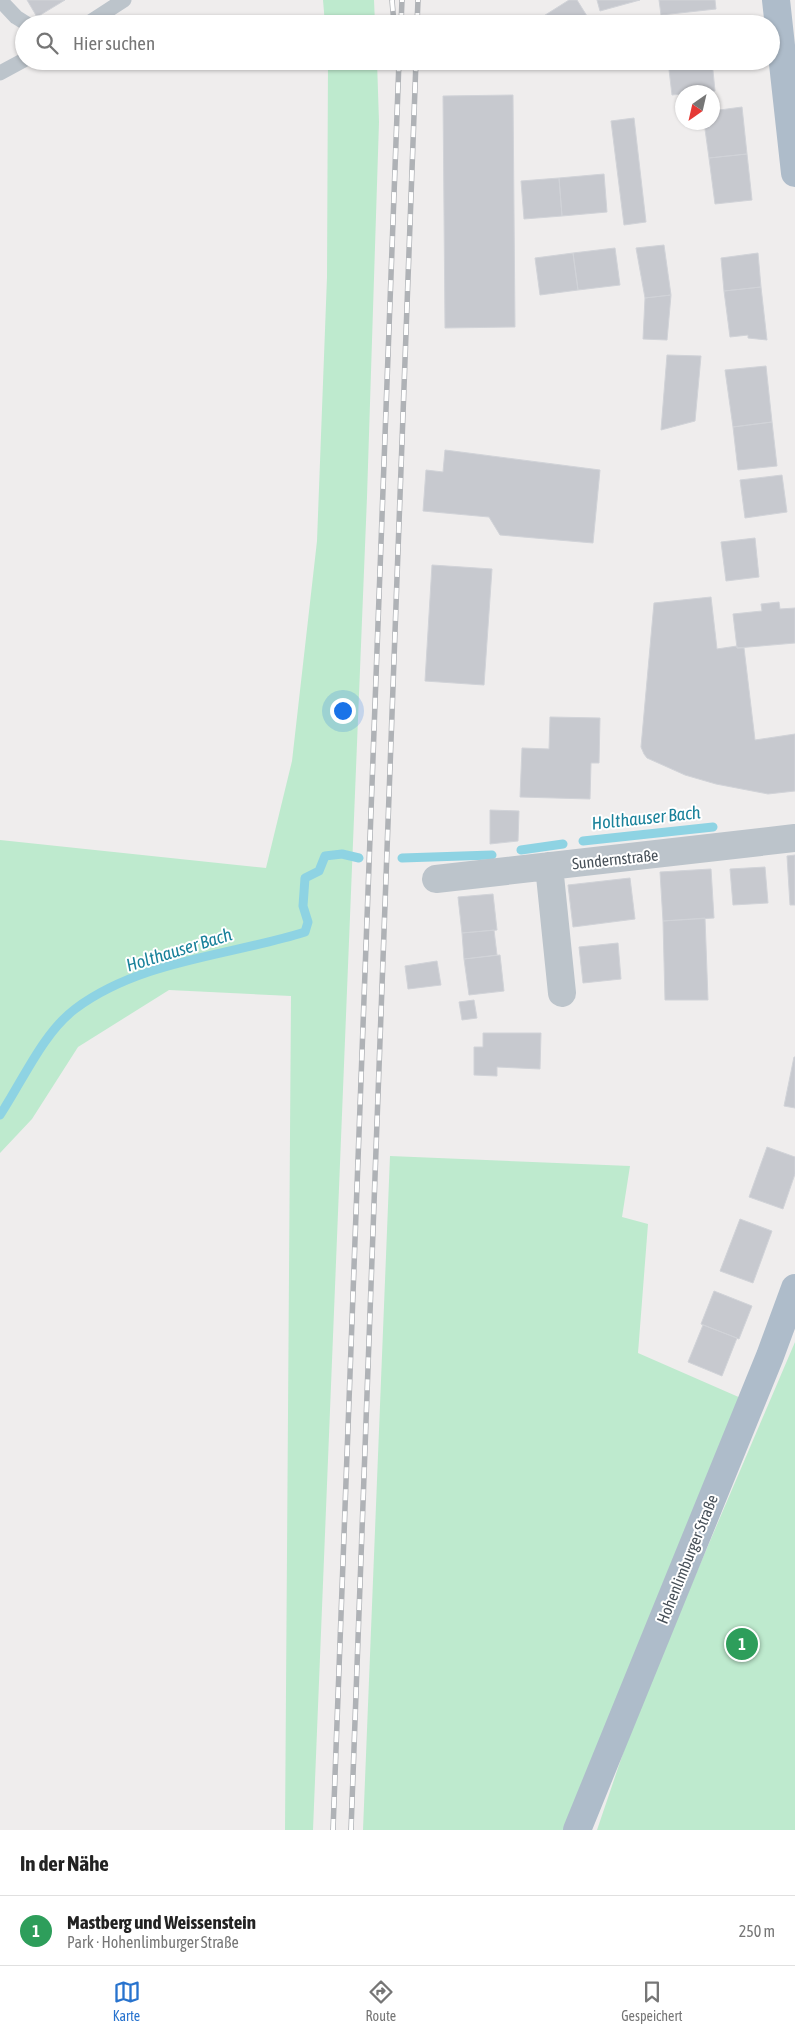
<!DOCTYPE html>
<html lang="de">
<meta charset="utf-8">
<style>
:root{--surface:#fff;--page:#f2f2f2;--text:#222;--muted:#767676;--line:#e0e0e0;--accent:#2873ce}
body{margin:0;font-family:"Asap Condensed",sans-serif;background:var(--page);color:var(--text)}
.compass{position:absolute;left:675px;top:85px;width:45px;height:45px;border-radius:50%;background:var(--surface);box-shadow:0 1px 4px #0004;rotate:214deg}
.you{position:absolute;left:342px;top:710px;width:18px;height:18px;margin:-12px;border:4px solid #fff;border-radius:50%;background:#1a73e8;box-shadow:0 0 0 8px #1a73e833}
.badge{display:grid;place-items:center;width:32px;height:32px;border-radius:50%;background:var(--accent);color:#fff;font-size:16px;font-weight:700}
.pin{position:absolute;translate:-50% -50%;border:2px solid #fff;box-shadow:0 1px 5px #0006}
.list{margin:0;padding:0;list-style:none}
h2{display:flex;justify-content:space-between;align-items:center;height:65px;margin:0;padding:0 20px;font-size:21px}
h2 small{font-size:16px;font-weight:400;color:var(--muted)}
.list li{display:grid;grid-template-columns:32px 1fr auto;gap:15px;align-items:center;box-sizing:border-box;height:70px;padding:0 20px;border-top:1px solid var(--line)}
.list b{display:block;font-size:19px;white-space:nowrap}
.list p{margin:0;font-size:16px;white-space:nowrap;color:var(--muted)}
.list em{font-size:16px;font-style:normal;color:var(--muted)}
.icon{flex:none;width:28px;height:28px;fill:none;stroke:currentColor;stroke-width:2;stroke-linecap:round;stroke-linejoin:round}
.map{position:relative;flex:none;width:795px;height:1830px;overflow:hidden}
.search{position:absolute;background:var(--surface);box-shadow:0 1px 4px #0004;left:15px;right:15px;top:15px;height:55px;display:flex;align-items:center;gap:12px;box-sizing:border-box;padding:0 18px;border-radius:28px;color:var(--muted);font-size:19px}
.sheet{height:135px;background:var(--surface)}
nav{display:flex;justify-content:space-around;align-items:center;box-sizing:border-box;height:70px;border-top:1px solid var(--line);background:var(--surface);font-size:14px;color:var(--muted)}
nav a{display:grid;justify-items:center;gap:2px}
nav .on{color:var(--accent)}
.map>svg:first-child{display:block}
</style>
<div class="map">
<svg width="795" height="1830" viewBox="0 0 795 1830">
<rect width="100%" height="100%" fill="#efeded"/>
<path fill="#beeace" d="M323 0H374L375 24H325Z
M328 61H377L379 122 367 497 313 1830H285L291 996 169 990 78 1047 32 1119 0 1153V840L266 868 292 761 317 541 327 277Z
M390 1156 630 1166 622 1217 648 1224 638 1353 750 1402 574 1830H363Z
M795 1342V1830H597L637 1712Z"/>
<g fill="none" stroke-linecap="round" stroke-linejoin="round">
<path stroke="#8ed3e3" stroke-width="9" d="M583 841 713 827
M521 850 563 844
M402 858 492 855
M0 1115C22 1082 43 1033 75 1009 140 960 229 956 305 932L308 922 303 906 305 878 319 871 325 856 342 854 359 858"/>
</g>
<path fill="#c7c9cf" stroke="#d1d3d8" d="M27 0H65L37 17Z
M569 0H577L592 24H531Z
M597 0H640L600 11Z
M659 0H715L716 9 661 15Z
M668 61H712L715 91 672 95Z
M513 95 515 327 445 328 443 96Z
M742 107 747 154 709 158 704 122H712V111Z
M634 118 646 222 624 225 611 121Z
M747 154 752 200 715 204 709 158Z
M604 174 607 212 562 216 559 178Z
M559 178 562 216 524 219 521 181Z
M664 245 671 295 645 298 636 248Z
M615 248 620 285 578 290 573 253Z
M573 253 578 290 540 295 535 258Z
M758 253 761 287 724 291 721 258Z
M761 287 767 340 748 338V335L730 337 724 291Z
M671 295 667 340 643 339 645 298Z
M667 355 701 356 695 421 661 430Z
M766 366 772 422 733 427 725 370Z
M772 422 777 466 738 470 733 427Z
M445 450 600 470 593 543 500 535 489 517 423 511 426 470 443 472Z
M782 475 787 512 745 518 740 480Z
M755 538 759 577 726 581 721 542Z
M432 565 492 569 484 685 425 681Z
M711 597 717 649 737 646V648H744L755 740 795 734V791L768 794 716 784 685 775 647 758 644 754 641 747 654 603Z
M779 602 780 609 795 608V643L737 648 733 614 762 611 761 604Z
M550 717 600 718 599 763H591L590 799 520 797 522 748 549 749Z
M490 810 519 811 518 841 490 844Z
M795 855V905H790L787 856Z
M765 867 768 903 733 905 730 869Z
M711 869 714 918 663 921 660 872Z
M630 878 635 919 573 927 568 885Z
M493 894 497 930 462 933 458 897Z
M705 918 708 1000H665L663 921Z
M494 930 497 955 464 959 462 933Z
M618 943 621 979 583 983 579 947Z
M500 955 504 991 469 995 464 959Z
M437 961 441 985 408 989 405 966Z
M474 1000 477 1018 462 1020 459 1002Z
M483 1033H541L540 1069 497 1067V1076L474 1075V1047H483Z
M794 1057H795V1108L784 1106Z
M767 1147 795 1157V1174L783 1209 749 1197Z
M740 1219 772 1231 753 1283 720 1271Z
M714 1291 752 1306 739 1339 701 1324Z
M703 1325 737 1338 722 1376 688 1362Z"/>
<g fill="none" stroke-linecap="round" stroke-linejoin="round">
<path stroke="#bcc4cb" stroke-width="15" d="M0 0 16 17 27 24
M87 24 124 0
M0 73 24 60"/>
<path stroke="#bcc4cb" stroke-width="28" d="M549 866 562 993
M436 879 795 838"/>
<path stroke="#aebcca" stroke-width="28" d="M776 0 795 173
M577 1830 770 1356 795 1288"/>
<g stroke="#afb2b6" stroke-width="5.5">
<path id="rail" d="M392 0 394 24
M401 24 402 0
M417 24 418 0
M333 1830 399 61
M351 1830 416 61"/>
</g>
<use href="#rail" stroke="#fff" stroke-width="4" stroke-dasharray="11" stroke-linecap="butt"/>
</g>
<g text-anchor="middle" stroke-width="4" stroke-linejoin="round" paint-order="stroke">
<g font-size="16" fill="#475058" stroke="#fff">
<text transform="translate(615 859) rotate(-6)" y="6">Sundernstraße</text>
<text transform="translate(687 1559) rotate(-68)" y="6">Hohenlimburger Straße</text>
</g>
<g font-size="18" font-style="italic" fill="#18819a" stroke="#fff">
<text transform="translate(646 818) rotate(-6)" y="6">Holthauser Bach</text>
<text transform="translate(179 950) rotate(-17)" y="6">Holthauser Bach</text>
</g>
</g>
</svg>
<svg class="compass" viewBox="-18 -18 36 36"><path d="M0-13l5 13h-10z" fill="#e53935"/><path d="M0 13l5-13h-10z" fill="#767676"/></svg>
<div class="you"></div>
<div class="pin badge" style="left:742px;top:1644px;background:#2e9e5b">1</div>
<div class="search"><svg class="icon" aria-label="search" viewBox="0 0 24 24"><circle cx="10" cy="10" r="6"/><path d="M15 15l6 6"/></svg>Hier suchen</div>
</div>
<section class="sheet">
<h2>In der Nähe<small></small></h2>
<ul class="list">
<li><span class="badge" style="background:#2e9e5b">1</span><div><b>Mastberg und Weissenstein</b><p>Park · Hohenlimburger Straße</p></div><em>250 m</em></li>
</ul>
</section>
<nav>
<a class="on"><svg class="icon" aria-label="map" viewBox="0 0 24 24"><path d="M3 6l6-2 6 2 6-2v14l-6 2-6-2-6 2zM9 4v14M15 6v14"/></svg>Karte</a>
<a><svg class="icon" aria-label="directions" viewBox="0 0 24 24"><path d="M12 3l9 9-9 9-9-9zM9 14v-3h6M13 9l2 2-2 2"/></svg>Route</a>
<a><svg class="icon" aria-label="saved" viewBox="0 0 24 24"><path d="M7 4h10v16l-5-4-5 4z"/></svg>Gespeichert</a>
</nav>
